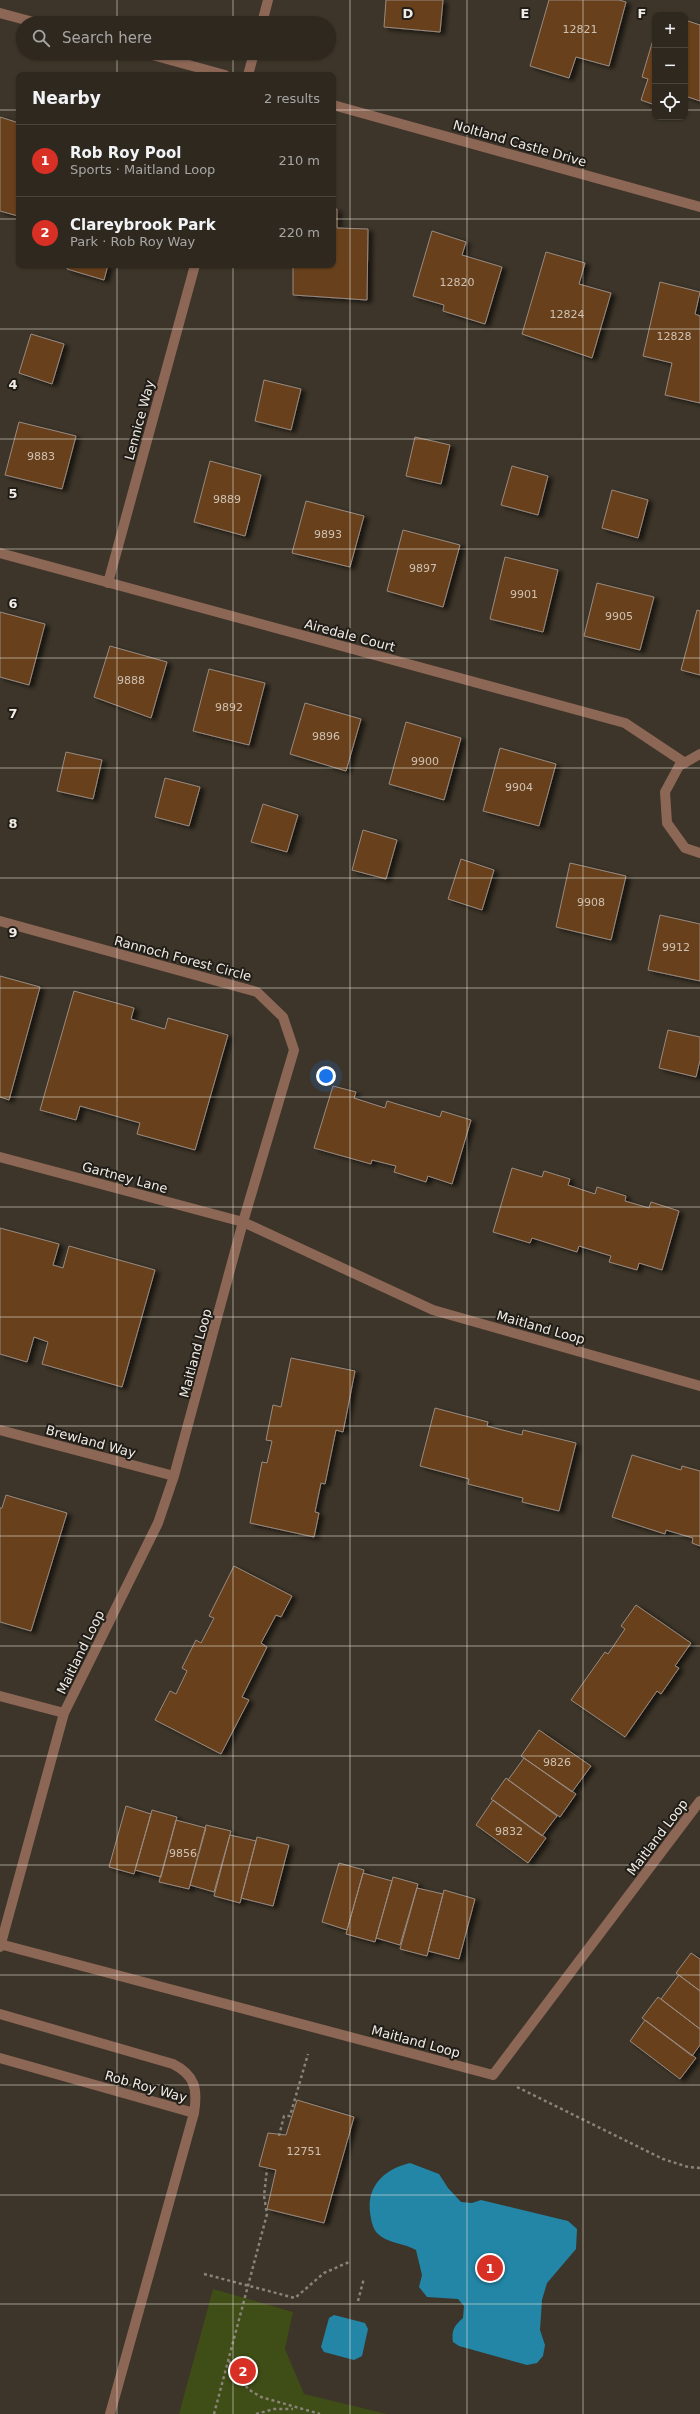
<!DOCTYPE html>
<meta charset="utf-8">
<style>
:root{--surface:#2e281f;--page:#363028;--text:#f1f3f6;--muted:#a7a6a4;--line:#49443d;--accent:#d93025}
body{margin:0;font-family:"DejaVu Sans",sans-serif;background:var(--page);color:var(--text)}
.controls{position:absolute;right:12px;top:12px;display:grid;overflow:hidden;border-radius:8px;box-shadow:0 1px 3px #0004}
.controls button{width:36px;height:36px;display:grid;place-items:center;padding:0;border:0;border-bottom:1px solid var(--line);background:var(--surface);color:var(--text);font:20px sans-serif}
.you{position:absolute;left:326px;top:1076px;width:14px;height:14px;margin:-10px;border:3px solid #fff;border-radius:50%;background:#1a73e8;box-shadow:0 0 0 6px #1a73e833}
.badge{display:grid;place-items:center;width:26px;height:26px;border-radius:50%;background:var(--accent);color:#fff;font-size:13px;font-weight:700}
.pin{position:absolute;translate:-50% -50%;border:2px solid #fff;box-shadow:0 1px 4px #0006}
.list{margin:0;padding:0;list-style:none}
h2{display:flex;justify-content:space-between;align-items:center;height:52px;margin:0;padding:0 16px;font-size:17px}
h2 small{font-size:13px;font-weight:400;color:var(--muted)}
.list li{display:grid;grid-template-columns:26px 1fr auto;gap:12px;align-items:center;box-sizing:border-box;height:72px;padding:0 16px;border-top:1px solid var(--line)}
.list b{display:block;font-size:15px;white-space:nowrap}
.list p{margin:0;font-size:13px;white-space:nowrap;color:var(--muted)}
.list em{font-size:13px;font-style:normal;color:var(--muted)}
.icon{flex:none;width:22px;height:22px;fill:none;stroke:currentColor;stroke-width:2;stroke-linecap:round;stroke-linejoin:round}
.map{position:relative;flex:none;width:700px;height:2414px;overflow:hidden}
.search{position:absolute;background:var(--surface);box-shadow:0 1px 3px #0004;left:16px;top:16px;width:320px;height:44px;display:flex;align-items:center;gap:10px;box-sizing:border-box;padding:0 14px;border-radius:22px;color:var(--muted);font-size:15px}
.panel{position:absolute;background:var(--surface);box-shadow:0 1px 3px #0004;left:16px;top:72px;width:320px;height:196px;border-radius:8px}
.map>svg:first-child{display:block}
</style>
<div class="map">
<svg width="700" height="2414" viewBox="0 0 700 2414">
<defs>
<filter id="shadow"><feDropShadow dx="4.5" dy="2.5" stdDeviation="2" flood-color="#0009"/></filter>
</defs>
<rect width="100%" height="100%" fill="#3d3529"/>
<path fill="#3f4d16" d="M213 2289 293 2312 285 2349 304 2394 387 2414H179Z"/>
<path fill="#2386a7" d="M410 2163 439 2174 448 2188 461 2202 472 2203 481 2200 568 2221 577 2229 576 2249 547 2283 542 2300 540 2330 545 2345 543 2356 537 2363 527 2365 459 2346 453 2342C451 2330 455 2325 463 2318L464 2306 458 2299 427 2297 419 2287 422 2275 416 2250C404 2243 386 2243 377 2233 372 2227 371 2219 370 2212 367 2185 385 2169 410 2163Z
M334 2315 365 2323 368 2329 362 2356 354 2360 324 2352 321 2347 329 2318Z"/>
<path fill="#673f1c" stroke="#988a80" filter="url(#shadow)" d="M386 0H443L440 32 384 27Z
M549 0H619L626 2 609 66 576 57 569 78 530 66Z
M685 20 700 25V101L685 96Z
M655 33V105L641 100 648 79 642 77Z
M0 117 19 123 18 216 0 211Z
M333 209H337V228L368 229 367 300 293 295V265H333Z
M432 231 466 242 462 255 502 267 485 324 443 311 444 305 413 296Z
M546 252 585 263 579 284 611 293 592 358 522 334Z
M68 265H108L104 280 67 269Z
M660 282 700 292 695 314 700 316V403L665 395 672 363 643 356Z
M31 334 64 344 52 384 19 373Z
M264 380 301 389 291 430 255 421Z
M19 422 76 436 62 489 5 475Z
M415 437 450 445 441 484 406 476Z
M210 461 261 475 245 536 194 522Z
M512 466 548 476 538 515 501 505Z
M612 490 648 500 638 538 602 528Z
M306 501 364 516 350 567 292 553Z
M403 530 460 545 443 607 387 591Z
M505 557 558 570 543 632 490 619Z
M597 583 654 597 640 650 584 636Z
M697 610 700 611V675L681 670Z
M0 612 45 624 29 685 0 677Z
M110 646 167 662 151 718 94 697Z
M209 669 265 683 249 745 193 731Z
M305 703 361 719 346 771 290 754Z
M406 722 461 738 444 800 389 784Z
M500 748 556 764 539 826 483 811Z
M66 752 102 760 93 799 57 791Z
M165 778 200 787 189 826 155 817Z
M263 804 298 815 287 852 251 842Z
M363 830 397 840 386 879 352 870Z
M461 859 494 870 482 910 448 899Z
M570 863 626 876 611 940 556 927Z
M660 915 700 924V981L648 970Z
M0 976 40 987 9 1100 0 1097Z
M74 991 134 1008 131 1019 165 1029 168 1018 228 1035 195 1150 137 1134 140 1123 80 1106 76 1120 40 1110Z
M668 1030 700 1037V1060L696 1077 659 1068Z
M333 1086 356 1092 354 1098 385 1108 387 1101 440 1117 442 1111 471 1120 452 1184 428 1176 426 1182 394 1172 396 1166 372 1160 371 1164 314 1148Z
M512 1168 542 1177 544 1171 570 1179 568 1185 595 1194 597 1187 626 1196 625 1201 649 1208 651 1202 679 1211 662 1270 639 1263 637 1270 609 1262 611 1256 579 1246 577 1252 532 1238 530 1243 493 1232Z
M0 1228 59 1244 53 1265 63 1268 69 1246 155 1270 122 1387 42 1364 48 1342 34 1337 27 1362 0 1354Z
M291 1358 355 1371 343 1432 336 1430 325 1484 321 1483 315 1512 319 1513 314 1537 250 1523 262 1462 267 1463 272 1441 266 1440 273 1405 281 1407Z
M435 1408 488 1422 487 1426 522 1435 523 1430 576 1443 559 1511 522 1502 523 1498 468 1484 469 1479 420 1466Z
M632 1455 681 1470 682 1466 700 1471V1546L692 1543 693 1538 666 1530 665 1534 612 1517Z
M6 1495 67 1513 31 1631 0 1622V1508H2Z
M234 1566 292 1596 281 1617 276 1615 261 1643 267 1647 242 1697 249 1700 221 1754 155 1720 170 1691 176 1694 187 1671 182 1668 196 1640 201 1643 214 1618 209 1616Z
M636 1605 691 1643 675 1666 679 1668 661 1694 657 1691 625 1737 571 1700 605 1652 608 1654 625 1629 621 1626Z
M539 1730 591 1766 572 1792 521 1756Z
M524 1758 576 1794 560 1817 508 1780Z
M506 1778 557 1816 542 1836 491 1799Z
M493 1800 546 1838 528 1863 476 1825Z
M126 1806 151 1814 134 1874 109 1867Z
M152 1810 177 1817 161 1877 135 1870Z
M176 1820 206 1828 189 1889 159 1882Z
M206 1825 231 1831 214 1892 190 1885Z
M230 1835 256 1841 240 1903 214 1896Z
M257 1837 289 1845 273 1906 241 1898Z
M339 1863 364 1870 347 1930 322 1922Z
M363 1873 392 1881 375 1942 346 1934Z
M393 1877 418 1884 400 1945 376 1938Z
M417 1888 443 1894 427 1956 400 1949Z
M444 1890 475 1899 459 1959 428 1951Z
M691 1953 700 1959V1991L676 1973Z
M679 1975 700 1991V2029L661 1999Z
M658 1997 700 2029V2045L692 2056 642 2018Z
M645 2020 696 2058 680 2079 630 2041Z
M297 2100 354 2117 324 2223 267 2209 276 2170 259 2166 268 2133 286 2135Z"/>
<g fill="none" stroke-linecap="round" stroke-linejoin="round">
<path stroke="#898378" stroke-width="2.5" stroke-dasharray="3 3" stroke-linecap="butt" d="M517 2087 663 2159 688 2167 700 2168
M279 2136 284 2116H290L308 2054
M204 2274 295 2298 324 2273 349 2262
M358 2301 364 2278
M229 2361 248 2389 261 2397 320 2414
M214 2414 267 2214 264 2196 267 2169
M256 2414 274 2409H293"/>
<path stroke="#8d6756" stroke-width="10" d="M110 2414 194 2113"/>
<path stroke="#8d6756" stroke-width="10" d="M0 13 37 23
M262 23 268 0
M145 53 225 75
M248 75 254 53
M333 105 700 207
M0 553 625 723 685 763
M108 583 195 265
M700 754 679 766 665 792 667 823 685 848 700 853
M0 921 257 992 283 1017 294 1050 243 1222 0 1157
M0 1430 174 1476
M0 1696 64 1713
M0 1944 493 2075 700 1801
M0 1947 64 1713 158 1523 174 1476 243 1222 433 1310 700 1386
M0 2014 173 2064C195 2075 198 2089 194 2113L0 2058"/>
</g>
<path fill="none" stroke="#f1ece4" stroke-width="1" stroke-opacity="0.55" d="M117 0V23M233 0V23M350 0V2414M467 0V2414M583 0V2414M117 53V75M233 53V75M0 110H19M333 110H655M685 110H700M0 219H19M333 219H700M117 265V2414M233 265V2414M0 329H700M0 439H700M0 549H700M0 658H700M0 768H700M0 878H700M0 988H700M0 1097H700M0 1207H700M0 1317H700M0 1426H700M0 1536H700M0 1646H700M0 1756H700M0 1865H700M0 1975H700M0 2085H700M0 2195H700M0 2304H700"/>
<g text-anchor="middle" stroke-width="4" stroke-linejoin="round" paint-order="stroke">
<g font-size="11" fill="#cec1b2">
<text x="580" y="33">12821</text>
<text x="457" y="286">12820</text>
<text x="567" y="318">12824</text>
<text x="674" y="340">12828</text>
<text x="41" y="460">9883</text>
<text x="227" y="503">9889</text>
<text x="328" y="538">9893</text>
<text x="423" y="572">9897</text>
<text x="524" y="598">9901</text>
<text x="619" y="620">9905</text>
<text x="131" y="684">9888</text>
<text x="229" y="711">9892</text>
<text x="326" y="740">9896</text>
<text x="425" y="765">9900</text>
<text x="519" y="791">9904</text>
<text x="591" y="906">9908</text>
<text x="676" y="951">9912</text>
<text x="557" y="1766">9826</text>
<text x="509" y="1835">9832</text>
<text x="183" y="1857">9856</text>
<text x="304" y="2155">12751</text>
</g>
<g font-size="13" fill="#f1ece4" stroke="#211d18">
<text transform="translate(520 143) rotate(16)" y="5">Noltland Castle Drive</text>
<text transform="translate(139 420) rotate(-75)" y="5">Lennice Way</text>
<text transform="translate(350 635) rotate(15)" y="5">Airedale Court</text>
<text transform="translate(183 958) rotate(15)" y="5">Rannoch Forest Circle</text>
<text transform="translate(125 1177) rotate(15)" y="5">Gartney Lane</text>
<text transform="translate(541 1327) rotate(16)" y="5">Maitland Loop</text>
<text transform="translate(195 1353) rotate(-75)" y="5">Maitland Loop</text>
<text transform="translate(91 1441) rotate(15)" y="5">Brewland Way</text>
<text transform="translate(80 1652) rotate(-64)" y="5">Maitland Loop</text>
<text transform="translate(657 1837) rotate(-53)" y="5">Maitland Loop</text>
<text transform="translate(416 2041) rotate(15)" y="5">Maitland Loop</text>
<text transform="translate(146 2086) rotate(16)" y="5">Rob Roy Way</text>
</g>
</g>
<g font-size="13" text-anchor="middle" font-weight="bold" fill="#f1ece4" stroke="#211d18" stroke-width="4" stroke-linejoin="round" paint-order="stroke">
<text x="408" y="18">D</text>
<text x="525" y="18">E</text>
<text x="642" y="18">F</text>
<text x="13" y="389">4</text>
<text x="13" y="498">5</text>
<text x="13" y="608">6</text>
<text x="13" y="718">7</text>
<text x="13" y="828">8</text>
<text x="13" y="937">9</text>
</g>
</svg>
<div class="controls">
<button>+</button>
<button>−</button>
<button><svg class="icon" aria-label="locate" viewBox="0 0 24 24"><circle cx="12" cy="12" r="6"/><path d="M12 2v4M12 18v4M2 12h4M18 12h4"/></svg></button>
</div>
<div class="you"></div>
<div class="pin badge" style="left:490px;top:2268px">1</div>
<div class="pin badge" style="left:243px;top:2371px">2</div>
<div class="search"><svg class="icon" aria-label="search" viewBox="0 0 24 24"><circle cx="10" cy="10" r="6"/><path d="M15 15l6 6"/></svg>Search here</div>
<section class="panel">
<h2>Nearby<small>2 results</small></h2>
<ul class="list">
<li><span class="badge">1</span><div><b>Rob Roy Pool</b><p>Sports · Maitland Loop</p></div><em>210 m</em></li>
<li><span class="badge">2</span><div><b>Clareybrook Park</b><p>Park · Rob Roy Way</p></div><em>220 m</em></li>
</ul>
</section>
</div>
